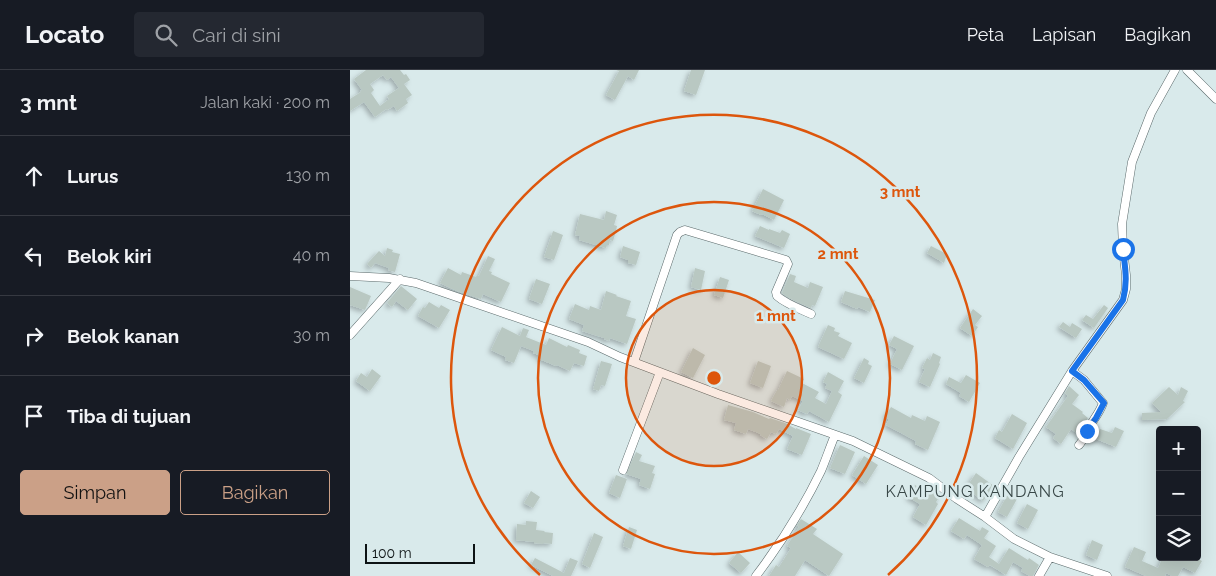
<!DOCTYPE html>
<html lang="id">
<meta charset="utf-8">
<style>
:root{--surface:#171b24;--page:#242831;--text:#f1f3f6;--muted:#9ea1a6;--line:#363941;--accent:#cba087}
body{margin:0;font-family:Raleway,sans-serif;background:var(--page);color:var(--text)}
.controls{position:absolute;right:15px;bottom:15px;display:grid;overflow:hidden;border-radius:5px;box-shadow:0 5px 20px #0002}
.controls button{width:45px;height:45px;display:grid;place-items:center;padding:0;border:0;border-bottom:1px solid var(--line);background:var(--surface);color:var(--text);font:25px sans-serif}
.scale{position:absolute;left:15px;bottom:12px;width:110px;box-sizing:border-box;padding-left:5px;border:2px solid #0d1314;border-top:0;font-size:14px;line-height:18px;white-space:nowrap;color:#0d1314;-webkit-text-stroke:4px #d9eaeb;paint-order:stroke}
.stop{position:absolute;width:15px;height:15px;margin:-11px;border:4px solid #1a73e8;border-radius:50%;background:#fff}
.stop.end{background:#1a73e8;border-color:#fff;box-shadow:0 1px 5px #0008}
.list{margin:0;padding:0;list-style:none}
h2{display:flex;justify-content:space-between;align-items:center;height:65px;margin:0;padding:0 20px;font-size:21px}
h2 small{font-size:16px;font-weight:400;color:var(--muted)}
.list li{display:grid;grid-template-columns:32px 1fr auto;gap:15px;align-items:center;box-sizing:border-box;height:80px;padding:0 20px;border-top:1px solid var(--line)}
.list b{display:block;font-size:19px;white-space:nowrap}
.list em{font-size:16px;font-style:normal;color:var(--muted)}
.actions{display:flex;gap:10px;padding:15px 20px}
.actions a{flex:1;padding:11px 0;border:1px solid var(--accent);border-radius:5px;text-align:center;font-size:18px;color:var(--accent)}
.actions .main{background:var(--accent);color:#111}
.icon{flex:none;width:28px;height:28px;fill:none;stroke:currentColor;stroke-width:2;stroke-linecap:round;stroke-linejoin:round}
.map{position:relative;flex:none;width:866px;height:506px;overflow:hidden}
header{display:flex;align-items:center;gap:30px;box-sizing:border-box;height:70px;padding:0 25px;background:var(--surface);border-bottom:1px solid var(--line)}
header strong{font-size:24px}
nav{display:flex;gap:28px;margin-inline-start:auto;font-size:18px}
.search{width:350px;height:45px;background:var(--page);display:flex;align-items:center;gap:12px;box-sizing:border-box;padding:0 18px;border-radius:5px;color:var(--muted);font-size:19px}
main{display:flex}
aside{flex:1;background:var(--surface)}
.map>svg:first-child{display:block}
</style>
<header>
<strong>Locato</strong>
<div class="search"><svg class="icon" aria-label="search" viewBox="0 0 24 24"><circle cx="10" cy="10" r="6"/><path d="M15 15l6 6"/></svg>Cari di sini</div>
<nav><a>Peta</a><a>Lapisan</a><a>Bagikan</a></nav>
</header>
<main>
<aside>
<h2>3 mnt<small>Jalan kaki · 200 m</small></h2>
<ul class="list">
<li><svg class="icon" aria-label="ahead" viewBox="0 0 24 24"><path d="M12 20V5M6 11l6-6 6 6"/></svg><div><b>Lurus</b></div><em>130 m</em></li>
<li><svg class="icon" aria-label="left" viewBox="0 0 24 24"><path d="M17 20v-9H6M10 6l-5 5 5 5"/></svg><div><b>Belok kiri</b></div><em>40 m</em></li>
<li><svg class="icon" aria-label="right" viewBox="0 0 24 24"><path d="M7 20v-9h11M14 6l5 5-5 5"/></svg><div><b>Belok kanan</b></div><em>30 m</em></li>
<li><svg class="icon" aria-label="arrive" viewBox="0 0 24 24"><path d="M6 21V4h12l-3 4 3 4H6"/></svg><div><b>Tiba di tujuan</b></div></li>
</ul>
<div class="actions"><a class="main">Simpan</a><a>Bagikan</a></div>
</aside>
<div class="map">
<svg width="866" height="506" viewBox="0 0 866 506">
<defs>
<filter id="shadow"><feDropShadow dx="-2.5" dy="2.5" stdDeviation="2.5" flood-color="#0004"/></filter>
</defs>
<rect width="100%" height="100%" fill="#d9eaeb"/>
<path fill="#b9c8c2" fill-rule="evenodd" filter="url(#shadow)" d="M16 0H50L54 5 56 4 60 10 54 14 62 25 56 29 58 33 47 41 44 36 37 40 36 39 25 47 14 32 0 41V29L11 22 10 21 12 20 4 9ZM33 5 37 10 41 7 49 18 37 26 39 29 30 36 21 23 24 20 20 14Z
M266 0H289L284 10 278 6 265 30 256 25 269 1Z
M341 0H355L346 25 334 21Z
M413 119 434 130 424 150 412 144 411 145 402 141Z
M256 141 267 145 264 155 267 156 266 161 263 171 260 170 259 175H257L256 178 229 170 230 166 225 165 230 144 254 150Z
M410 156 419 160V159L430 163 432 160 440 164 434 178 405 166Z
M203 161 213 165 204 190 194 187Z
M273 176 290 182 286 195 278 193V190L270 187Z
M581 176 597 184 594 193 577 183Z
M37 178 43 180 42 182 50 184 45 202 38 200 39 198 25 193 21 198 17 194 29 181 35 186Z
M138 186 145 189 139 201 142 202 141 204 160 213 151 232 133 224 131 229 107 221 90 213 98 198 111 205 112 202 126 207 127 205 129 206Z
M345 198 355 201 351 220 341 217Z
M440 204 446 206 444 212 458 218 460 212 473 217 465 236 462 235 461 238 441 229 432 223Z
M370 207 379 210 373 228 364 225Z
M186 209 200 214 192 234 179 229Z
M51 216 67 229 58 240 46 231 42 237 37 233Z
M0 217 21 226 15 240 0 235Z
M256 221 267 225 266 226 281 231 276 246 286 249 277 274 260 268 259 271 254 269V268L232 261 234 255 219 249 225 234 239 240 240 236 251 240Z
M495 221 525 230 520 242 508 237 507 239 491 232Z
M79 232 89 238 91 235 100 240 89 258 68 246 73 237 75 238Z
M754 235 758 238 744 258 732 250 736 245 743 249Z
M623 239 632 246 625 255 628 257 622 266 610 258Z
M713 252 720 257 722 253 732 259 726 268 709 257Z
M478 255 485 258 484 261 490 263 488 266 502 273 494 289 468 277Z
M152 257 170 266 173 258 179 260 176 267 196 275 199 268 217 277 218 275 230 280 229 283 237 286 234 296 224 293 220 301 207 295 206 296 189 289 191 286 183 283 184 281 171 276 164 293 155 290 156 287 141 280Z
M544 266 564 276 552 300 540 294 547 279 539 275Z
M343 278 355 285 343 308 331 302Z
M583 283 591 287 589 293 590 294 580 317 569 312 575 299 572 298 577 288 580 290Z
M514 288 519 291 518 294 522 296 514 313 504 308Z
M251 291 262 294 255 316 251 315 249 321 243 319Z
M408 291 421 296 413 318 400 313Z
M22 299 31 306 20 321 6 311 11 303 17 307Z
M437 301 454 309 452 313 469 322 465 328 476 334 482 321 475 318 477 314 473 312 478 302 494 311 488 322 492 325 479 352 459 341 457 344 448 340 453 331 442 326 440 330 437 328 434 337 421 331 427 320H428Z
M616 305 630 313 619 332 609 326 611 323 596 314 599 307 611 313Z
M719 316 729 325 722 334 733 342 732 343 738 348 728 364 721 359 711 374 703 368 706 364 696 357 718 326 715 323Z
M819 317 828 325 831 317 838 321 833 331 835 332 817 349 792 350V343L811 342 802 333Z
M378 335 403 342 419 349 420 348 435 353 446 359V358L461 364 452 385 437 379 443 366 429 359 426 364 421 362 417 369 410 365 411 364 398 359 396 364 384 360 386 353 374 350Z
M541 337 561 348 562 345 575 351 577 346 590 352 578 380 565 374 566 371 536 355 539 349 535 347Z
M662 344 677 353 663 379 645 368 649 360 652 362Z
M765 357 774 361 766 377 746 369 750 359 762 363Z
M490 375 505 382 495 404 480 398Z
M286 382 292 385 289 391 305 396 302 403 305 404 300 419 289 415 291 409 276 404Z
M514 386 528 395 516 414 502 405Z
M626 403 644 416 633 431 616 418Z
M266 405 277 409 270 428 259 423Z
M565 415 579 423 582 418 591 424 586 432 588 434 576 455 563 447 570 434 558 427Z
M181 421 190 427 183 438 174 433Z
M658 424 667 429 657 447 648 442Z
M677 434 688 440 678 459 667 453Z
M609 448 630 461 632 457 639 461 634 468 646 476 639 487 649 494 659 478 678 490 679 488 689 495 683 506H680L671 501 673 498 663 492 656 505 640 495 638 497 624 489 632 475 617 465 614 469 601 461Z
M451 449 467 459 463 464 493 484 479 506 455 490 445 506H419L426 495 429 497 441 478 437 476 449 457 447 455Z
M176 451 187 452 186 460 195 461 194 462 203 463 202 474 193 473V474L184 473V472L166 470 167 454 176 455Z
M279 457 287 460 281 479 273 476Z
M244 463 253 467 240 498 232 494Z
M742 470 753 475 747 490 736 485Z
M784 477 796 482 792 491 808 498 813 487H845L852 491 845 503 833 497 828 506H822L816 503 815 506H796L775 497Z
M388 482 400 493 391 503 379 493Z
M185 488 214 503 220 488 228 491 221 506H203L181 495Z"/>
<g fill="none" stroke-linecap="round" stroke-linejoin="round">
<g stroke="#5a696a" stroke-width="9">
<path id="minor" d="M837 0 866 29
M0 206 39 208 66 213 238 272 270 287 368 324 503 371 579 408 607 429 635 447
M0 265 50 209
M284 292 327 165 330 162 335 160 436 190 438 194 426 222 427 226C436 234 450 239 461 244
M722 301 734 310 753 333C750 342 744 349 739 357 735 363 734 370 729 375
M273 400 310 302
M406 506C431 473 453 438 471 401 476 389 480 377 485 365
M689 506 700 487
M757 506 700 487 664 469 635 447 669 387 722 301 773 230 776 219V205L773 179 772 154 782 92 801 43 825 0"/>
</g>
<use href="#minor" stroke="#fff" stroke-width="8"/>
</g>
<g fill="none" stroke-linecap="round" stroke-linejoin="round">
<path stroke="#1a73e8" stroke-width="6" d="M737 361 746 348 754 333 734 310 722 301 773 230C778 211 775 198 773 179"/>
</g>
<circle cx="364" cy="308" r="88" fill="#dd560c" fill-opacity=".12"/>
<g fill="none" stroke="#dd560c" stroke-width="2.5">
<circle cx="364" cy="308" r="88"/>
<circle cx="364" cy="308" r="176"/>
<path d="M190 505A263 263 0 1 1 538 505"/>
</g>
<g text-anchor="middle" stroke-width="5" stroke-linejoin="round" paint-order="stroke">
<g font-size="16" letter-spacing="1" fill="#394848" stroke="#d9eaeb">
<text x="625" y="427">KAMPUNG KANDANG</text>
</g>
</g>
<circle cx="364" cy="308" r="8" fill="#dd560c" stroke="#d9eaeb" stroke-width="2.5"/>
<g font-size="15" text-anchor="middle" font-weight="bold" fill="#dd560c" stroke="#d9eaeb" stroke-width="5" stroke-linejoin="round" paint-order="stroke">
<text x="550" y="127">3 mnt</text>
<text x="488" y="189">2 mnt</text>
<text x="426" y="251">1 mnt</text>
</g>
</svg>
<div class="controls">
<button>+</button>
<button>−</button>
<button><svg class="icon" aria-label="layers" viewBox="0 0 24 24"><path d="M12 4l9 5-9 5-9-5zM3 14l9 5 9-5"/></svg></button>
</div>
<div class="scale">100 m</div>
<div class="stop" style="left:773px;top:179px"></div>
<div class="stop end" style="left:737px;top:361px"></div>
</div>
</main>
